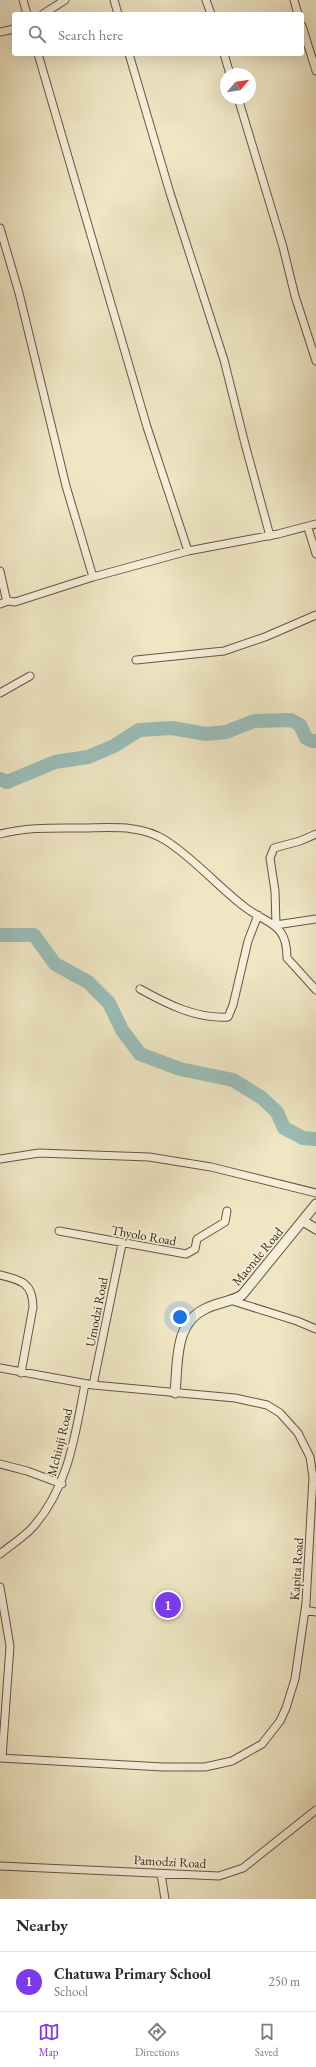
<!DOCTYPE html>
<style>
:root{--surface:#fff;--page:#f2f2f3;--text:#2b2b33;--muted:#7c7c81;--line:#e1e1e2;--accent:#7c3aed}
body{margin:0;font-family:"EB Garamond",serif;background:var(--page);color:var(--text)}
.compass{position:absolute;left:220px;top:68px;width:36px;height:36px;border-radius:50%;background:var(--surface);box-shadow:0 4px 16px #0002;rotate:61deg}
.you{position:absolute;left:180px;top:1317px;width:14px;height:14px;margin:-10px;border:3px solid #fff;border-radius:50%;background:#1a73e8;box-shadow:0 0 0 6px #1a73e833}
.badge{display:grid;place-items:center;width:26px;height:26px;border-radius:50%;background:var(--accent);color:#fff;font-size:13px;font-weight:700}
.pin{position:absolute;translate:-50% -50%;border:2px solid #fff;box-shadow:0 1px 4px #0006}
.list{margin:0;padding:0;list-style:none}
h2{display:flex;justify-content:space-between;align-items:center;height:52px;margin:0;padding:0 16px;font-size:17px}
h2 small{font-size:13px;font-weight:400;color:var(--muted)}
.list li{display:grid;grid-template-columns:26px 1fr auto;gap:12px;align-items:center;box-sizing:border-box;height:60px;padding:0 16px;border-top:1px solid var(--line)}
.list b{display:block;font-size:15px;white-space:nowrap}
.list p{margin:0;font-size:13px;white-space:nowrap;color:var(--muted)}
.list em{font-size:13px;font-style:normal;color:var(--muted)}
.icon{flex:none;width:22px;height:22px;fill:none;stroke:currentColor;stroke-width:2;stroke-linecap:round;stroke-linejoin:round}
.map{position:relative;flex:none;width:316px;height:1899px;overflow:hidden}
.search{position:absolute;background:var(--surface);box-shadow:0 4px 16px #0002;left:12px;right:12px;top:12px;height:44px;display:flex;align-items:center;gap:10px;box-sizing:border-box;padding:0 14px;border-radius:4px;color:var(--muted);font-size:15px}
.sheet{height:112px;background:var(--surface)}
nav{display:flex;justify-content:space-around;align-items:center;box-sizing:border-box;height:56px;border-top:1px solid var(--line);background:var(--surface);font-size:11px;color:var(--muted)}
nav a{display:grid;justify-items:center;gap:2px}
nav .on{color:var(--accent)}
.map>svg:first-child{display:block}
</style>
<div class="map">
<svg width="316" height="1899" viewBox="0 0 316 1899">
<rect width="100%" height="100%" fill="#efe6c4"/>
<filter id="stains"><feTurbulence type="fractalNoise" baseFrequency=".005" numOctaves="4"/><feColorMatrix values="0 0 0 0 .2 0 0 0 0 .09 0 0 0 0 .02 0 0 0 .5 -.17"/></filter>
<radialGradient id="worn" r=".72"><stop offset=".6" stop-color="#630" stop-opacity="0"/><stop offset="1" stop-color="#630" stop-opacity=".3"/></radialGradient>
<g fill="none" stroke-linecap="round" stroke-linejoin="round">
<path stroke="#9abeb9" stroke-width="14" d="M0 779 7 782 55 762 88 757 114 746 139 730 172 728 206 734 226 732 254 721 291 720 300 725 306 738 312 741H316
M0 935H34L55 964 88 982 109 1003 122 1030 140 1054 180 1069 233 1080 262 1098 277 1112 284 1128 303 1138 316 1139"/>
<g stroke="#6a5442" stroke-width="9">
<path id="minor" d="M23 0 27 14
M114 0 118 14
M206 0 211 14
M294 0 298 14
M43 14 65 0
M302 26 316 71
M0 32 14 29
M38 54 147 427 188 551
M129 54 170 193 224 360 245 444 270 536
M224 54 230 74
M238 98 283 247 295 296 316 361
M0 228 19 293 66 486 93 577
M308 528 316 554
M0 571 6 598 8 601 15 602 93 577 188 551 278 534 316 524
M0 604 8 601
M136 660 224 651 265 637 316 615
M0 693 30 676
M0 834C27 827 53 828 81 828 109 828 140 824 165 840 195 859 218 887 246 908 269 925 287 923 287 958L316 990
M316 834 300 841 274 848 270 858 275 891 276 925 316 919
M140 989C167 1004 196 1019 228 1017L233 1005 248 941 258 915
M0 1159 39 1153 149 1157 211 1167 316 1193
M59 1231 186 1254 195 1249 197 1239 225 1222 227 1211
M0 1275C21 1280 33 1283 33 1307L21 1373
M233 1301 297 1321 316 1329
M0 1368 93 1385 235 1398 267 1405 280 1413 298 1433 310 1457 313 1477 306 1603 295 1679 286 1708 280 1721 262 1744 232 1761 205 1767H163L0 1758
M93 1385 122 1244
M0 1464 27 1471 62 1484
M0 1554C11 1545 24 1537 33 1527 69 1486 75 1435 85 1384
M0 1587 10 1646 2 1758
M305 1610 316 1612
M0 1866 219 1876 243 1868 316 1810
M161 1874 165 1899"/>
</g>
<g stroke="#6a5442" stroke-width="11">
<path id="tertiary" d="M303 1221 316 1229
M175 1393C178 1362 174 1322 207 1308 219 1302 231 1302 242 1295L316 1204"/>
</g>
<use href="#minor" stroke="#f5efd9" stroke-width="7"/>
<use href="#tertiary" stroke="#f5efd9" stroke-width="9"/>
</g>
<g text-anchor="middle" stroke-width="3.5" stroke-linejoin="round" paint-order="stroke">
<g font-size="13" fill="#3e2416" stroke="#f5efd9">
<text transform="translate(144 1235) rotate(10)" y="5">Thyolo Road</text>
<text transform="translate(257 1256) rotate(-50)" y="5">Maonde Road</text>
<text transform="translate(96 1312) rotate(-79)" y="5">Umodzi Road</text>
<text transform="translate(59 1442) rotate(-76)" y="5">Mchinji Road</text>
<text transform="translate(296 1569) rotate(-86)" y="5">Kapita Road</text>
<text transform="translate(170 1861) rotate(3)" y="5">Pamodzi Road</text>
</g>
</g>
<rect width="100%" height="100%" filter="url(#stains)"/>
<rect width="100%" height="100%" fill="url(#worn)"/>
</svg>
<svg class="compass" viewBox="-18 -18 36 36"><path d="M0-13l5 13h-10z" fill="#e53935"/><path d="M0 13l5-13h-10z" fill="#7c7c81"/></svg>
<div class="you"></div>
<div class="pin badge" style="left:168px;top:1605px">1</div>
<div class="search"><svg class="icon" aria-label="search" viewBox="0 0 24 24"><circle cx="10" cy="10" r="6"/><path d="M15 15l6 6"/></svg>Search here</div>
</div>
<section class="sheet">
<h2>Nearby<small></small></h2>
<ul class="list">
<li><span class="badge">1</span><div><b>Chatuwa Primary School</b><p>School</p></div><em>250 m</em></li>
</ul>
</section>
<nav>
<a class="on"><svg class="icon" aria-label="map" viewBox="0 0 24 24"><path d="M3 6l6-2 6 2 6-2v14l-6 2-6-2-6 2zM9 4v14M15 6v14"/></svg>Map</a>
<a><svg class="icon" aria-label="directions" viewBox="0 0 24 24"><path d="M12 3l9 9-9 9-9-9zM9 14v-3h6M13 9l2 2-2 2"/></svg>Directions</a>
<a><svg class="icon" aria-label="saved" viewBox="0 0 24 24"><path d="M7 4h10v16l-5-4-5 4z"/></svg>Saved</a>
</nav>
